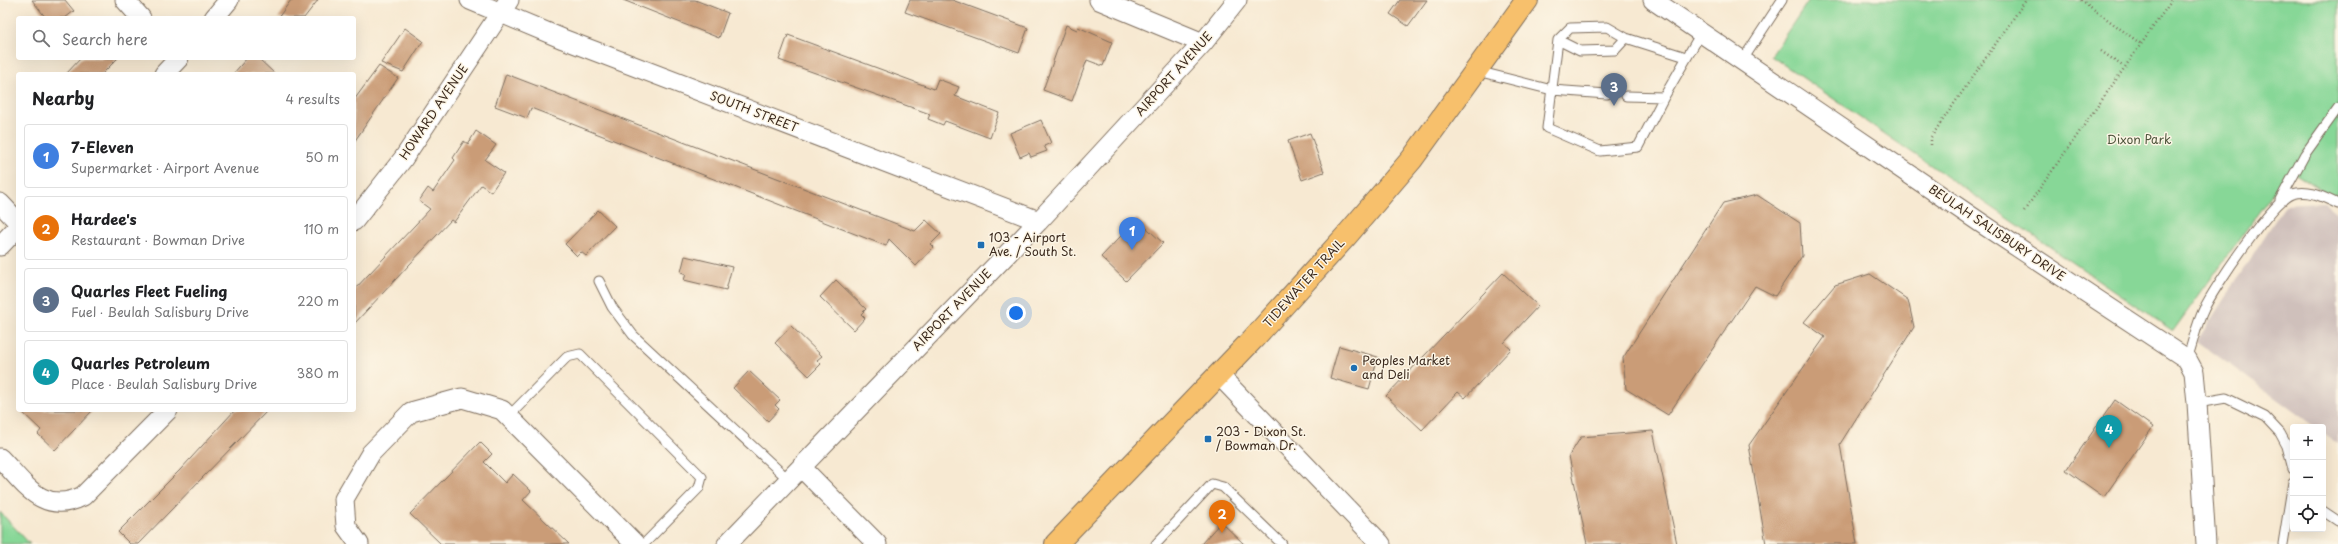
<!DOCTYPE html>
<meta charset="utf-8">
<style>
:root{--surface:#fff;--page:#f2f2f2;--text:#202124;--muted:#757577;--line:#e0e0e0;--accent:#1a73e8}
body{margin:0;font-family:"Playpen Sans",sans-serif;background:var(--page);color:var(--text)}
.controls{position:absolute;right:12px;bottom:12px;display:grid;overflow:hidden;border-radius:4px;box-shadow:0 4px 16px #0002}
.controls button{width:36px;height:36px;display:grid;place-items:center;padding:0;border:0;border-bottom:1px solid var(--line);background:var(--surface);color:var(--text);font:20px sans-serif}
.you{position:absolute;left:1016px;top:313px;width:14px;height:14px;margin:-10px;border:3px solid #fff;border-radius:50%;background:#1a73e8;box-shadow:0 0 0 6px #1a73e833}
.badge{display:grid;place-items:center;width:26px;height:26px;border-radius:50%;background:var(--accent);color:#fff;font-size:13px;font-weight:700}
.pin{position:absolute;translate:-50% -33px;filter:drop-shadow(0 1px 2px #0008)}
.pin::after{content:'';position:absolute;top:21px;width:14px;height:12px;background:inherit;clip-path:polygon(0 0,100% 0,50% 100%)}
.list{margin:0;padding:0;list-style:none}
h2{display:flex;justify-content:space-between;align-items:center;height:52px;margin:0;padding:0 16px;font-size:17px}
h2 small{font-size:13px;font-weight:400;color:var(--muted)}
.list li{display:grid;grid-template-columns:26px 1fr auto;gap:12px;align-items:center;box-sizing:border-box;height:64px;margin:0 8px 8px;padding:0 8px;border:1px solid var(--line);border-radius:4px}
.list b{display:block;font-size:15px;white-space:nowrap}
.list p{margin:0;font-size:13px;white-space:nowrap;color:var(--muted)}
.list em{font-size:13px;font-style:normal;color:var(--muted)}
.icon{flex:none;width:22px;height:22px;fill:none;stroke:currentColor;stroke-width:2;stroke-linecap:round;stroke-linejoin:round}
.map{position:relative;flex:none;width:2338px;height:544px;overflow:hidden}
.search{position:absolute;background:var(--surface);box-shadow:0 4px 16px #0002;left:16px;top:16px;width:340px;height:44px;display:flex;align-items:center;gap:10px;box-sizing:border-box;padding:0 14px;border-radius:4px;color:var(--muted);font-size:15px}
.panel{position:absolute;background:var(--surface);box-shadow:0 4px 16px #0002;left:16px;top:72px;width:340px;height:340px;border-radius:4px}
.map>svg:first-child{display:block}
</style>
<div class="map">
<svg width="2338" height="544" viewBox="0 0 2338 544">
<rect width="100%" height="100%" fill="#fcf5e5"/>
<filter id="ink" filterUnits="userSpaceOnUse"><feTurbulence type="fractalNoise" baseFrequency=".025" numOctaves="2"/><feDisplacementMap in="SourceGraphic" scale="8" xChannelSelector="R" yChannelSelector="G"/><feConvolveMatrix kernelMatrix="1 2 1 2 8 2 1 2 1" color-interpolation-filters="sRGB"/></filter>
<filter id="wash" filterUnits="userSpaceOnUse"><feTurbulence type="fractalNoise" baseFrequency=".012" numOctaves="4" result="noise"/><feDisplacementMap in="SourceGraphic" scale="16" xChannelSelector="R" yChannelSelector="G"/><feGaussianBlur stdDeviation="0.9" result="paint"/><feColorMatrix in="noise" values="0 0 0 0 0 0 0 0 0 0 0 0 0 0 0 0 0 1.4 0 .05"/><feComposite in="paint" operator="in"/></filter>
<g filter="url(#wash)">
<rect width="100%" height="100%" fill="#f7e9d2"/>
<path fill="#cfc0bb" d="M2324 203 2338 214V444L2323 433V427H2315L2197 341 2285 205Z"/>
<path fill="#87d797" stroke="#61805a" d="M1809 0H2338V201L2290 169 2173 331 1771 56Z
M0 512 30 544H0Z"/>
<g id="blocks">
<path fill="#ca9c77" d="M32 0H65L74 11 65 18H46Z
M291 0H318L304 18H278Z
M623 0H695L728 13 719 38Z
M910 0H952L1028 28 1019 53 905 12Z
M1400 0H1427L1408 26 1390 14Z
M1066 25 1077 30 1078 27 1112 42 1103 66 1087 60 1072 101 1043 90Z
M405 28 423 41 403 72 381 63Z
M788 35 934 89 938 79 959 87 955 96 999 113 990 138 945 121 943 125 928 119 930 114 779 60Z
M81 58H118L102 74H66Z
M247 58H258L275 74H233Z
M379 66 398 78 354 142V100Z
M506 74 915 231 926 220 941 234 931 244 934 247 916 266 889 239 886 246 531 108 527 118 495 106Z
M1041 120 1051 143 1044 146 1047 151 1031 157 1029 153 1020 157 1010 133Z
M476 131 496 145 485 160 504 173 491 192 481 185 454 222 451 220 354 324V290L430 209 419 201 428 188 433 192 455 160 453 158 464 141 468 144Z
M1310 133 1324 172 1302 180 1288 141Z
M1757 195 1800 223 1802 256 1775 296 1755 286 1668 415 1626 389 1623 358 1723 203Z
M598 210 615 226 586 256 581 252 577 256 565 244Z
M1137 219 1163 243 1126 281 1101 257Z
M685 256 732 267 726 290 684 280 686 274 681 272Z
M1503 273 1538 306 1504 343 1511 349 1465 398 1458 392 1422 430 1386 396Z
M1870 274 1908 300 1914 327 1840 444 1857 544H1766L1749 445 1825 337 1804 322 1835 285Z
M836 280 866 309 861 314 865 318 854 330 820 297Z
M791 326 822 356 817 360 821 364 809 376 775 343Z
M1339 346 1378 357 1369 389 1330 378Z
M749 371 780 400 775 405 779 409 768 421 733 388Z
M2115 400 2153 427 2104 497 2066 470Z
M20 410H93L55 450 38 434 41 430Z
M235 410H268L138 544H130L118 532 180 470Z
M1653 431 1677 544H1587L1569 456 1581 437Z
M480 442 492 454 484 462 505 483 513 474 531 491 523 500 569 544H441L410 514Z
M1221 522 1244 544H1201Z"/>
</g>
</g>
<g filter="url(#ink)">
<use href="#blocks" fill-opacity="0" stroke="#7d6d5d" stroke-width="1"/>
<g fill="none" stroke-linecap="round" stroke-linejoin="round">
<g stroke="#7d6d5d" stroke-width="11">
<path id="lane" d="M1558 40 1580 51 1615 50 1626 38
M1742 61 1782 0
M1477 71 1552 90 1607 94
M1626 96 1664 97 1701 33
M1664 97 1638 147 1600 151 1547 128 1558 40 1570 28 1607 27 1626 38 1686 57
M2280 200 2305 154 2338 108
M599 281 612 307 633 335 789 480
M2187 359C2193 343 2196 325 2204 309 2213 289 2273 200 2292 194 2309 189 2323 197 2338 204
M2197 403 2226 398 2265 417 2280 433 2287 446 2293 469
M509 416 567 357 580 354 702 477 699 488 644 544
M2323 511 2338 521
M1156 544 1212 484 1223 487 1282 544
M2283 544 2293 482"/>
</g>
<g stroke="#7d6d5d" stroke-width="21">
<path id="street" d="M125 0 141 18
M470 0 563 39 1039 221
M1099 0 1203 43
M1653 0 1981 223 2187 359 2194 372 2197 403 2206 544
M214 18 229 0
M164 74 179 58
M0 203 18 222
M354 221 403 159 509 0
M0 246 18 227
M1219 375 1381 544
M0 458C25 484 43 516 83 496L168 410
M801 467 877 544
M359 544 346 526 344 499 371 453 411 412 462 398 502 410 635 544
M727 544 1039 221 1203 43 1237 0"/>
</g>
<g stroke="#7d6d5d" stroke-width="24">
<path id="primary" d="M1056 544 1253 339 1347 235 1412 159 1527 0"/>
</g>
<path stroke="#7d6d5d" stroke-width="2.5" stroke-dasharray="1 3" stroke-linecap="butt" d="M2081 0 2141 44
M2101 51 2124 67
M1931 145V137L2026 0
M2024 211 2172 0"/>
<use href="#lane" stroke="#fff" stroke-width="9"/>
<use href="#street" stroke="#fff" stroke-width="19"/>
<use href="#primary" stroke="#f7c06c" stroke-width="22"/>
</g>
</g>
<g fill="#1f6fb2" stroke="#fcf5e5" stroke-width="1.5">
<rect x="977" y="241" width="8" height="8" rx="2"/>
<circle cx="1354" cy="368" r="4"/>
<rect x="1204" y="435" width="8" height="8" rx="2"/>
</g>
<g text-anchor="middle" stroke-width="3" stroke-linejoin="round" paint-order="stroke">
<g font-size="12" fill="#3b2a1e" stroke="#fcf5e5">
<text transform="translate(1174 74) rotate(-48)" y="4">AIRPORT AVENUE</text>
<text transform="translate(434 112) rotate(-56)" y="4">HOWARD AVENUE</text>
<text transform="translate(754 112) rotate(21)" y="4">SOUTH STREET</text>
<text transform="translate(1997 233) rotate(34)" y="4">BEULAH SALISBURY DRIVE</text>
<text transform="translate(1304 283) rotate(-48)" y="4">TIDEWATER TRAIL</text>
<text transform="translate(952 310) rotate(-46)" y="4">AIRPORT AVENUE</text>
</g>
<g font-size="12" fill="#4e553c" stroke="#fcf5e5">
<text x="2139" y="144">Dixon Park</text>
</g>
<g font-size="12" fill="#3b2a1e" stroke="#fcf5e5" text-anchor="start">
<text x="989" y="242">103 - Airport<tspan x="989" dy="14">Ave. / South St.</tspan></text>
<text x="1362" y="365">Peoples Market<tspan x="1362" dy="14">and Deli</tspan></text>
<text x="1216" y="436">203 - Dixon St.<tspan x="1216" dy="14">/ Bowman Dr.</tspan></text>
</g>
</g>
</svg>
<div class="controls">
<button>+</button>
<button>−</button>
<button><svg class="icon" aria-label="locate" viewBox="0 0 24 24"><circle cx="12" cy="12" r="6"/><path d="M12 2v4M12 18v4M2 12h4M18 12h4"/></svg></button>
</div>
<div class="you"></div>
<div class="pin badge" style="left:1132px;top:250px;background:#3f7fe0">1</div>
<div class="pin badge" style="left:1222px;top:533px;background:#e8710a">2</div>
<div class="pin badge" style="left:1614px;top:106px;background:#5c6f8a">3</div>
<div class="pin badge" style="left:2109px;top:448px;background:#0f9aa8">4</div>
<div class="search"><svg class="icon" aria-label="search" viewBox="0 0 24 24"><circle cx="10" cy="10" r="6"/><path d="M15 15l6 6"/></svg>Search here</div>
<section class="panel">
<h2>Nearby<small>4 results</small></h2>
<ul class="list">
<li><span class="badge" style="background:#3f7fe0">1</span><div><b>7-Eleven</b><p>Supermarket · Airport Avenue</p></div><em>50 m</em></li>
<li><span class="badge" style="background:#e8710a">2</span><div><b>Hardee's</b><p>Restaurant · Bowman Drive</p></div><em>110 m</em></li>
<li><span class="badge" style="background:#5c6f8a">3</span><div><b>Quarles Fleet Fueling</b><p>Fuel · Beulah Salisbury Drive</p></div><em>220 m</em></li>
<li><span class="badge" style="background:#0f9aa8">4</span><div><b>Quarles Petroleum</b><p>Place · Beulah Salisbury Drive</p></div><em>380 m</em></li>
</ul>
</section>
</div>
